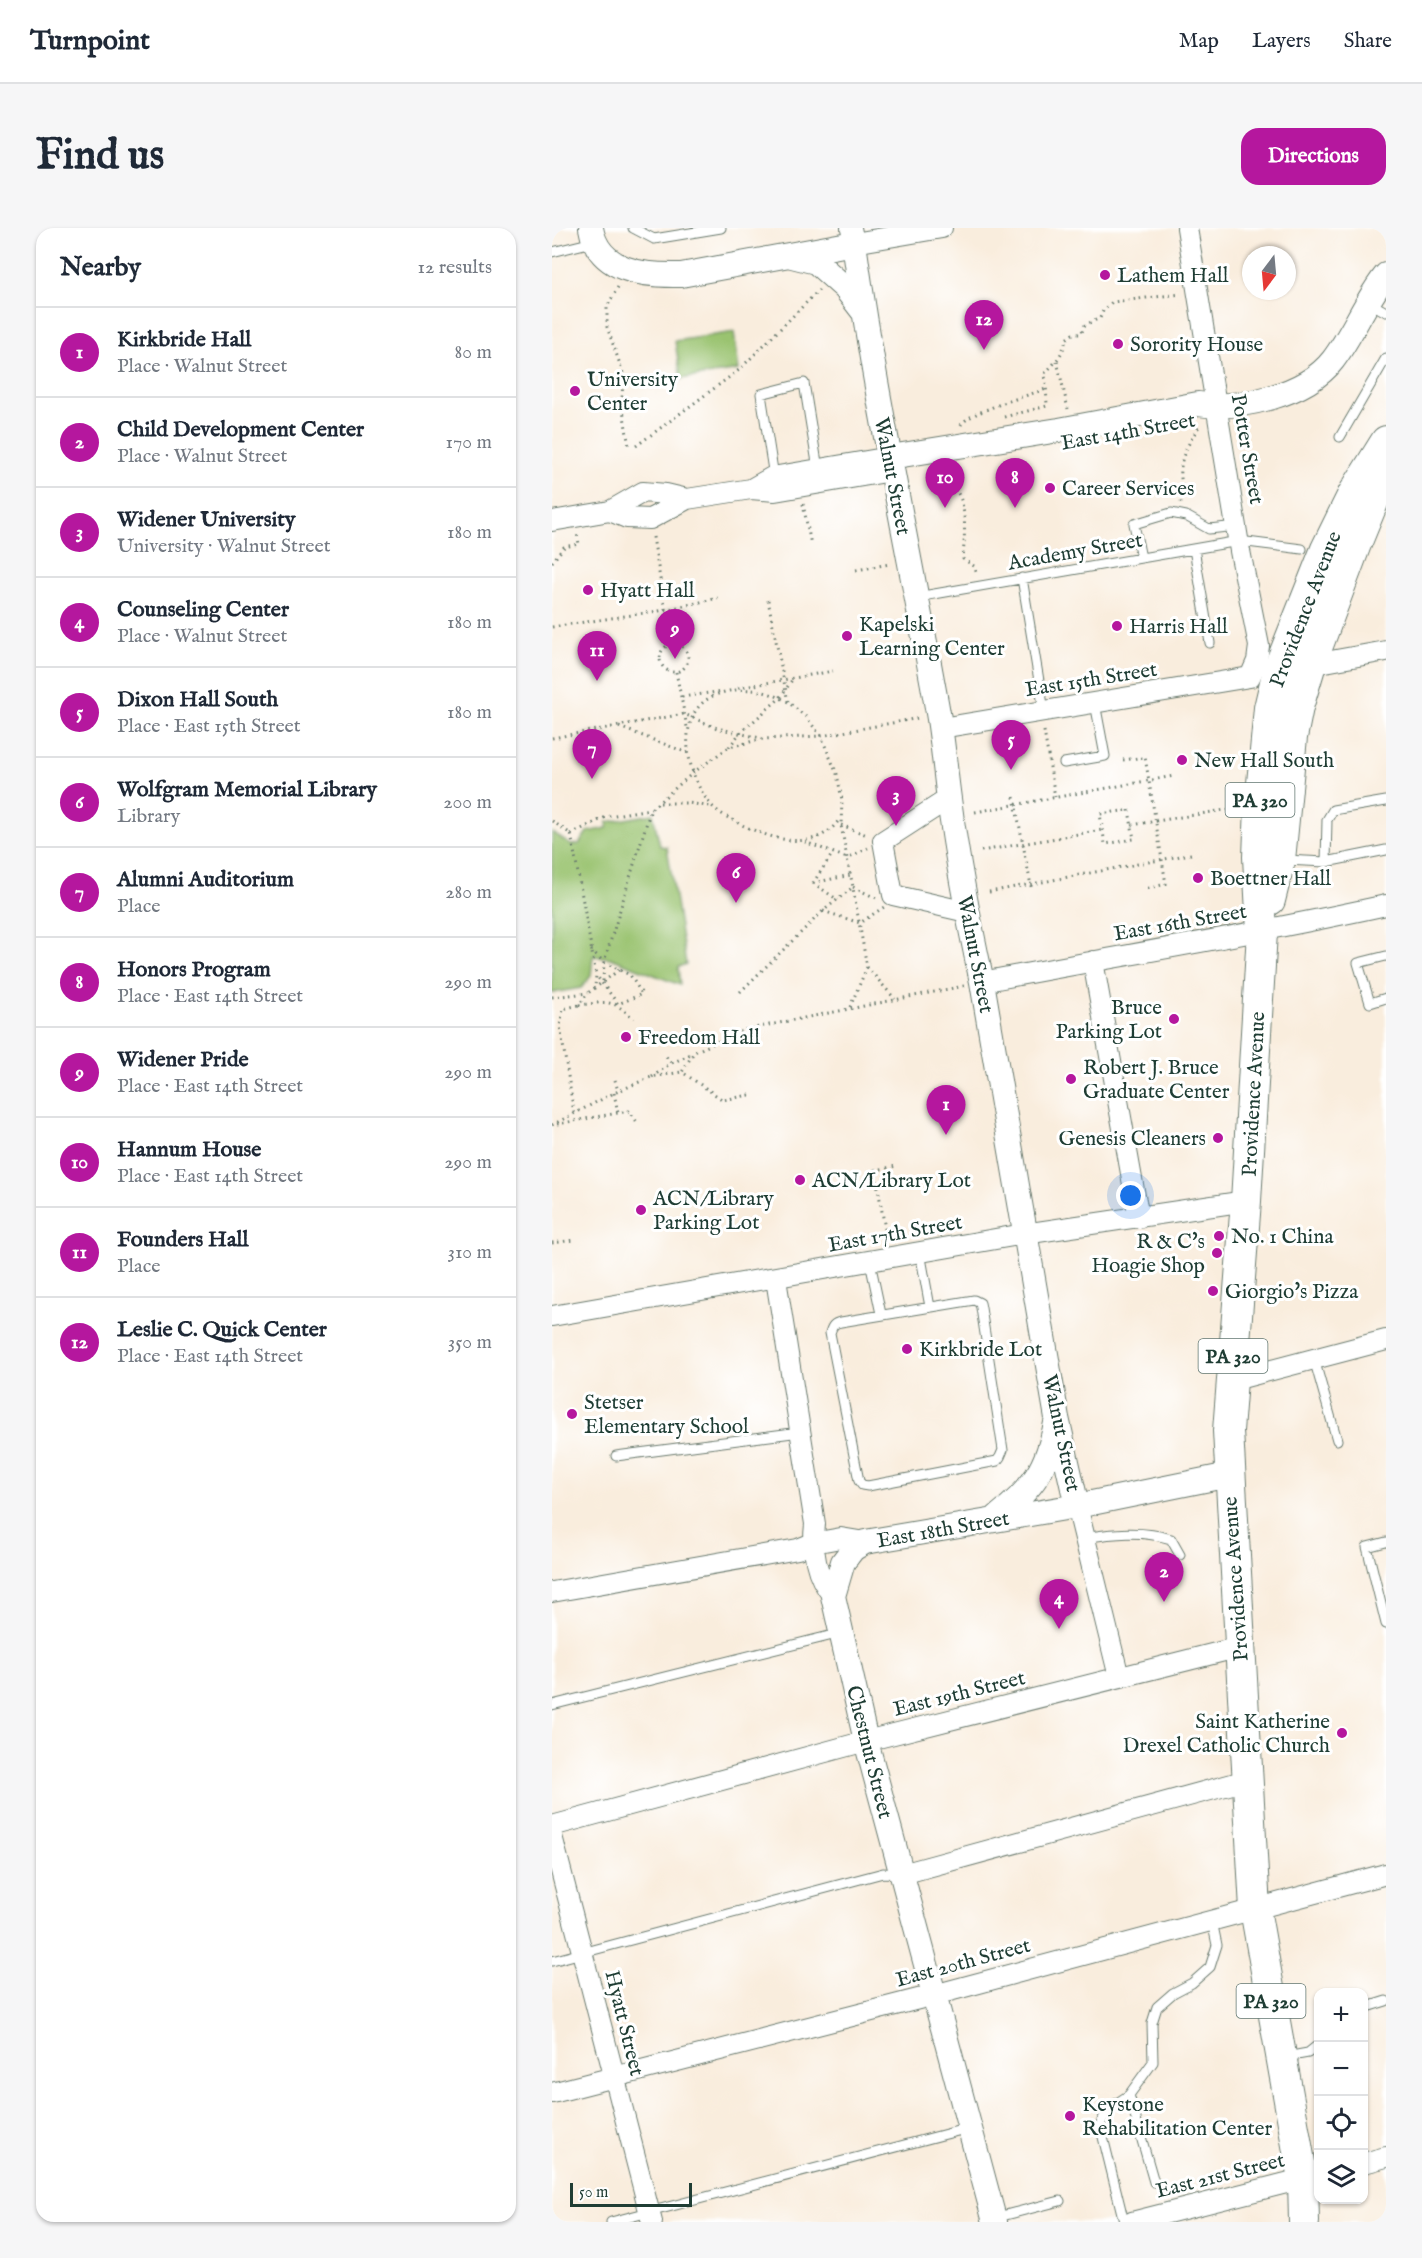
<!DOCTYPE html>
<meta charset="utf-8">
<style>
:root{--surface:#fff;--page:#f6f6f7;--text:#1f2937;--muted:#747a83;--line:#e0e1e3;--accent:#b5179e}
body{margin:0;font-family:"IM FELL English",serif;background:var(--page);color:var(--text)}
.controls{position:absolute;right:18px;bottom:18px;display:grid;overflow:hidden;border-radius:12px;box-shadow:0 2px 4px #0004}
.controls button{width:54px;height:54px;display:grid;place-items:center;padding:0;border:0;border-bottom:2px solid var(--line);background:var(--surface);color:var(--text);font:30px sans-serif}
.compass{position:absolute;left:690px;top:18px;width:54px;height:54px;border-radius:50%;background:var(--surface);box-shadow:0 2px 4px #0004;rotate:196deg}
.scale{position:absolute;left:18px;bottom:15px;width:122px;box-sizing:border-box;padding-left:6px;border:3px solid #1f3d34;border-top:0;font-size:16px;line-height:21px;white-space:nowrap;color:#1f3d34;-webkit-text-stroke:4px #fff;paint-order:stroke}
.you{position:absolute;left:579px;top:968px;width:21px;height:21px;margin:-15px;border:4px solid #fff;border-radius:50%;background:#1a73e8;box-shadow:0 0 0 9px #1a73e833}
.badge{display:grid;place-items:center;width:39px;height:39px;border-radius:50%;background:var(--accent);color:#fff;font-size:20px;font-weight:700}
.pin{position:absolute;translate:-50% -50px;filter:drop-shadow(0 2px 3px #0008)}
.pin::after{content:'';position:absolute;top:32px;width:21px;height:18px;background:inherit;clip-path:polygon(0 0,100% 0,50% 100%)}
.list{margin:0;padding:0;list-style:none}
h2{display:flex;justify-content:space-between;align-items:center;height:78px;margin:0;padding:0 24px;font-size:26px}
h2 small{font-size:20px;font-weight:400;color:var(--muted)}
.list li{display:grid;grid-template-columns:39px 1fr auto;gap:18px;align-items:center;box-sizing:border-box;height:90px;padding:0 24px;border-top:2px solid var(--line)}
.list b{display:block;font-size:22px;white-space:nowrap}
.list p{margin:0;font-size:20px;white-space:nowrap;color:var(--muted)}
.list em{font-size:20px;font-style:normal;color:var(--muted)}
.icon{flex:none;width:33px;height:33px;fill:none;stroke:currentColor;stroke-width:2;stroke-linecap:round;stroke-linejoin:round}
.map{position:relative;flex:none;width:834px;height:1994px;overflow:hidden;border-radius:18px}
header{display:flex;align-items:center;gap:36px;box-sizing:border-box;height:84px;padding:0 30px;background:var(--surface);border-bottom:2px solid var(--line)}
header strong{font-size:28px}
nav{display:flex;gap:33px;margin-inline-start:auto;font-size:21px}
.intro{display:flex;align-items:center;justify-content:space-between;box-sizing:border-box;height:144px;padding:0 36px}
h1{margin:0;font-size:42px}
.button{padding:15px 27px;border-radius:18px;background:var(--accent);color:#fff;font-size:21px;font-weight:700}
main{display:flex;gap:36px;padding:0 36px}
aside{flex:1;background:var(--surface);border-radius:18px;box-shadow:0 2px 4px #0004}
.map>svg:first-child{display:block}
</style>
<header>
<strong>Turnpoint</strong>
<nav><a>Map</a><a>Layers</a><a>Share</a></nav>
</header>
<div class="intro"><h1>Find us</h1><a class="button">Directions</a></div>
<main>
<aside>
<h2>Nearby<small>12 results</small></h2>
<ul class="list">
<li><span class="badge">1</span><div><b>Kirkbride Hall</b><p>Place · Walnut Street</p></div><em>80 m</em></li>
<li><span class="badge">2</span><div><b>Child Development Center</b><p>Place · Walnut Street</p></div><em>170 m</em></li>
<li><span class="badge">3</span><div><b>Widener University</b><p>University · Walnut Street</p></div><em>180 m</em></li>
<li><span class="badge">4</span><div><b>Counseling Center</b><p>Place · Walnut Street</p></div><em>180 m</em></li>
<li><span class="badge">5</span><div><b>Dixon Hall South</b><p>Place · East 15th Street</p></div><em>180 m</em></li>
<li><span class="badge">6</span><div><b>Wolfgram Memorial Library</b><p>Library</p></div><em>200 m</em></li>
<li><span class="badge">7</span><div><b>Alumni Auditorium</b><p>Place</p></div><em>280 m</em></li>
<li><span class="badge">8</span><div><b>Honors Program</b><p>Place · East 14th Street</p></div><em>290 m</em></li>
<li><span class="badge">9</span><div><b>Widener Pride</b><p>Place · East 14th Street</p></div><em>290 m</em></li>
<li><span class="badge">10</span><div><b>Hannum House</b><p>Place · East 14th Street</p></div><em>290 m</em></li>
<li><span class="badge">11</span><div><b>Founders Hall</b><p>Place</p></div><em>310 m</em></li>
<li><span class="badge">12</span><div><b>Leslie C. Quick Center</b><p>Place · East 14th Street</p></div><em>350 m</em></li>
</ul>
</aside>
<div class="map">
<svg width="834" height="1994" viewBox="0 0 834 1994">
<rect width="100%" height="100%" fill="#fff"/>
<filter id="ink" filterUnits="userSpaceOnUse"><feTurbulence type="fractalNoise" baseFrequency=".0167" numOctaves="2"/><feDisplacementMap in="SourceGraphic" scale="12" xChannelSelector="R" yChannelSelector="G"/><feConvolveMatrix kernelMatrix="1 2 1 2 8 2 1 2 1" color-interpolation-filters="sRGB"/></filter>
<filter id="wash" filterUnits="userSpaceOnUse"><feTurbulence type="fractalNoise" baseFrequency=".008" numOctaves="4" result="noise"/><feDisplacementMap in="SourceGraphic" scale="24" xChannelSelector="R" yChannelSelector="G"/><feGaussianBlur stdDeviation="1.35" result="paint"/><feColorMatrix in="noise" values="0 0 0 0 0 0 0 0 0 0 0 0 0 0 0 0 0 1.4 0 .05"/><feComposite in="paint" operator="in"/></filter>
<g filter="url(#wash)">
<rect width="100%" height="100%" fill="#f9eddd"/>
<path fill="#9ac370" stroke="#5c8052" stroke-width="1.5" d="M182 104 187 142 129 151 123 113Z
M101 586 108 618 115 619 134 736 126 739 128 757 59 730 41 728 39 748 29 760 0 765V604L19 617 27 616 35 604 55 600 56 594Z"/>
</g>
<g filter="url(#ink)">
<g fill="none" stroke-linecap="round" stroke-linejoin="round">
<g stroke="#6b7b6f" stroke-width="11">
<path id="service" d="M81 0 102 11 169 0
M0 24 41 14
M818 75 834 84
M788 209 834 130
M222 249 209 166 252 155 266 241
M642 321 658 415
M589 330 582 296 619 285 634 288 657 301 685 298
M470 350 492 483
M365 369 687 313 750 321
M512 535 553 528 543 475
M733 632 774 634 834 622
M774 634 775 592 781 582 834 573
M834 728 806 735 818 775 834 770
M368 1024 378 1079
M318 1034 329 1086
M422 1072 428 1075 429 1080 451 1222 448 1229 445 1233 316 1258 310 1257 307 1253 278 1105C280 1098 282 1095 289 1094Z
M762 1131 785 1212
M64 1228 248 1204
M533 1310C561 1305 591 1302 619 1311L628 1327
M834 1314 815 1319 834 1396
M0 1477 289 1405
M0 1733 331 1645 349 1646
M818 1778 834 1773
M734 1829 756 1825 766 1817
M602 1954 577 1867 601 1834 600 1795 605 1779 621 1765 640 1755 658 1739 665 1717 660 1693
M442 1990 508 1973
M59 1994 417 1900
M572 1994 548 1897 556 1881 577 1867"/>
</g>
<g stroke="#6b7b6f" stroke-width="22">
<path id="minor" d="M299 0 302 15 390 0
M199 261 220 249 338 229
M58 283 75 290 98 291 135 271 199 261 223 263 340 243
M0 293 58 283 91 264 114 266 135 271
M751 438 834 423
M389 500 698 449 705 433 707 418 688 323 635 0
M396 571 331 613 341 667 415 684
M541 733 587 990
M430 754C565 728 700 707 834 677
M224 1051 263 1296C260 1323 263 1347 281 1368
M0 1088 472 1006 694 973
M678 1153 834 1112
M525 1278 567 1449
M0 1364 246 1321 261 1315 289 1310 313 1314
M0 1598 314 1513 688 1419
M0 1608 100 1994
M350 1646 695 1552
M0 1865 382 1767 834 1646
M812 1935 834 1929
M580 1994 766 1947"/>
</g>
<g stroke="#6b7b6f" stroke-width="26">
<path id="tertiary" d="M39 0C46 44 93 48 129 47L302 15C324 173 358 328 386 485 391 514 393 542 397 571 405 633 417 694 430 754L505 1190 525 1278
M240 28 264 34 293 60 310 82
M338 229 507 202 646 176C688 182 754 167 781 132 801 106 813 73 834 47
M445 1289C481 1260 495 1241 504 1195
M443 1994 314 1513 281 1368 291 1334 301 1321 313 1314 525 1278 677 1247"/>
</g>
<g stroke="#6b7b6f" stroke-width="32">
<path id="primary" d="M718 672 728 632 740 509 746 479 759 436 804 316 834 243
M752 1994 751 1951 703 1681 676 1203 694 973 710 704 706 629 708 577 717 480 726 442 774 321 801 266 834 213"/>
</g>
<path stroke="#6b7b6f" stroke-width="3" stroke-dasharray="1.5 4.5" stroke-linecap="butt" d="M66 59 55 79V99L71 145 70 175 77 219
M505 133 516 181
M452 189 495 178 494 152 492 146C503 135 511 127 514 111L521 106H529L533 97 548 90 551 83 560 74 629 66
M409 197C416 184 477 167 494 161
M84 218 187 142 267 62
M379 242C387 249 399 256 405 264 416 279 412 313 411 331L422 338 425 348
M629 275C632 264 628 253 629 241 629 226 640 210 648 197
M251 276 259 317
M101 309 119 416
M0 334 12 319 27 316 25 305
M304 342 338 336
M216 372 236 474 254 489 269 508 285 546 290 572 289 597 295 630 316 620
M0 399 113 382 166 370
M108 430a14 14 0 1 1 28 0a14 14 0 1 1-28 0Z
M124 444 135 499
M186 460 281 443
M130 469 171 463
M236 474C214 461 189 458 166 466 119 482 134 551 161 579 168 586 179 591 188 596 219 611 263 626 287 592
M67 499 136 525
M492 503 503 569
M0 510 132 486 165 500 208 510
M177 519 188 505 228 470 240 452
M571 532 593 529 614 656 593 661
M462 569 480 663
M108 575H136L161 579
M577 582 582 611 553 616 548 586Z
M423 584 622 548
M0 593 19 606 44 747 43 759
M289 597 315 607
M580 597 685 580
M19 606 56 588 99 581
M429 623 550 602
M261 655 299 647
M261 655 281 625
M261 655 286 672
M301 659 324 670
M437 664 639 626
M271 683 308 695 332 679
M39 722 52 734 78 747 90 766 66 776 44 747
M315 739 343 771
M51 753 52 734 99 581 142 544 177 519 211 511 269 508 367 490
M188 764 271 683 301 659 295 630 253 614
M0 769 36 765
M27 777C57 774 59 770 82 791
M298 779 315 739 301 660
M120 835 141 825
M100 849 119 835 113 827
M63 852 66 863
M62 865 66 885
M198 867 171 872 130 844 142 824 192 802 412 758
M22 885 8 798 11 781 27 777 36 765 67 742
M5 896 77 883 85 894
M0 897 62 865 99 849 130 844
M335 1013 323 942 345 938
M0 1015 22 1012"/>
<use href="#service" stroke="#fff" stroke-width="9"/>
<use href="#minor" stroke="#fff" stroke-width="20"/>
<use href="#tertiary" stroke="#fff" stroke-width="24"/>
<use href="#primary" stroke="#fff" stroke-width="30"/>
</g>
</g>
<g fill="#b5179e" stroke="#fff" stroke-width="2">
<circle cx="553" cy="47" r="6"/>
<circle cx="566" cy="116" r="6"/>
<circle cx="23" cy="163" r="6"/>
<circle cx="498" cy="260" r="6"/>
<circle cx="36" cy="362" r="6"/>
<circle cx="565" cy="398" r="6"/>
<circle cx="295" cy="408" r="6"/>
<circle cx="630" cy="532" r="6"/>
<circle cx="646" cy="650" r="6"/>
<circle cx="622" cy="791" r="6"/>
<circle cx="74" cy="809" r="6"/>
<circle cx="519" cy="851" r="6"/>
<circle cx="666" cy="910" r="6"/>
<circle cx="248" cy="952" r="6"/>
<circle cx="89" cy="982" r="6"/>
<circle cx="667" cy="1008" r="6"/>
<circle cx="665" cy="1025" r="6"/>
<circle cx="661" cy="1063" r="6"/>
<circle cx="355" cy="1121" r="6"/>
<circle cx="20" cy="1186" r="6"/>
<circle cx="790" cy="1505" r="6"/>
<circle cx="518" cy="1888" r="6"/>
</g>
<g text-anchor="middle" stroke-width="6" stroke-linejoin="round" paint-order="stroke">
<g fill="#fff" stroke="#627771" stroke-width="1.5">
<rect x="673.5" y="555" width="69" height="34" rx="4.5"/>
<rect x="646.5" y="1111" width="69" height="34" rx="4.5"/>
<rect x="684.5" y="1756" width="69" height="34" rx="4.5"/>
</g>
<g font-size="20" font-weight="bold" fill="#1f3d34">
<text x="708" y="579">PA 320</text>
<text x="681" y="1135">PA 320</text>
<text x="719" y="1780">PA 320</text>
</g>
<g font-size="21" fill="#1f3d34" stroke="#fff" text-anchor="start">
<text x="565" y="54">Lathem Hall</text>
<text x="578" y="123">Sorority House</text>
<text x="35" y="158">University<tspan x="35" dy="24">Center</tspan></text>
<text x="510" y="267">Career Services</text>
<text x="48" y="369">Hyatt Hall</text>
<text x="307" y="403">Kapelski<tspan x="307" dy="24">Learning Center</tspan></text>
<text x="577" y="405">Harris Hall</text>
<text x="642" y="539">New Hall South</text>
<text x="658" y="657">Boettner Hall</text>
<text x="610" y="786" text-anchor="end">Bruce<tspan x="610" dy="24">Parking Lot</tspan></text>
<text x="86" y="816">Freedom Hall</text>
<text x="531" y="846">Robert J. Bruce<tspan x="531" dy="24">Graduate Center</tspan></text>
<text x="654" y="917" text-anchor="end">Genesis Cleaners</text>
<text x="260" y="959">ACN/Library Lot</text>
<text x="101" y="977">ACN/Library<tspan x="101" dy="24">Parking Lot</tspan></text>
<text x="679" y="1015">No. 1 China</text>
<text x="653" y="1020" text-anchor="end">R &amp; C's<tspan x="653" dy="24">Hoagie Shop</tspan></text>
<text x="673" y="1070">Giorgio's Pizza</text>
<text x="367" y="1128">Kirkbride Lot</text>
<text x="32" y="1181">Stetser<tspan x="32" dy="24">Elementary School</tspan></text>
<text x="778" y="1500" text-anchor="end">Saint Katherine<tspan x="778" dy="24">Drexel Catholic Church</tspan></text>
<text x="530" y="1883">Keystone<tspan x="530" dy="24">Rehabilitation Center</tspan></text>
</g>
<g font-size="21" fill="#1f3d34" stroke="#fff">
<text transform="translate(576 203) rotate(-10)" y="7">East 14th Street</text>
<text transform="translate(696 221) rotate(80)" y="7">Potter Street</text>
<text transform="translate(341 248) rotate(79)" y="7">Walnut Street</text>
<text transform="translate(523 323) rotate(-10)" y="7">Academy Street</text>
<text transform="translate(753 381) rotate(-69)" y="7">Providence Avenue</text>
<text transform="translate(539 451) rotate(-9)" y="7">East 15th Street</text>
<text transform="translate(628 694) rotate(-10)" y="7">East 16th Street</text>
<text transform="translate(424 726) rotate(79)" y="7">Walnut Street</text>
<text transform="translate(701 866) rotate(-87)" y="7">Providence Avenue</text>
<text transform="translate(343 1005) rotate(-10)" y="7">East 17th Street</text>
<text transform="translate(510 1205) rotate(78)" y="7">Walnut Street</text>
<text transform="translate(391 1301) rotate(-10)" y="7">East 18th Street</text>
<text transform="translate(683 1351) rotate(-94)" y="7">Providence Avenue</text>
<text transform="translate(407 1465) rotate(-14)" y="7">East 19th Street</text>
<text transform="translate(318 1524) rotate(76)" y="7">Chestnut Street</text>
<text transform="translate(411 1734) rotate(-15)" y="7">East 20th Street</text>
<text transform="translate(73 1795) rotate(76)" y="7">Hyatt Street</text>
<text transform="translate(668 1947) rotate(-14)" y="7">East 21st Street</text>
</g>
</g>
</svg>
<div class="controls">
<button>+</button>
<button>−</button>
<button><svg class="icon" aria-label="locate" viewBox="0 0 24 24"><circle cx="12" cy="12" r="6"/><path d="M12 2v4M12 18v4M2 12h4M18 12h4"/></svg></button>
<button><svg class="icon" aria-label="layers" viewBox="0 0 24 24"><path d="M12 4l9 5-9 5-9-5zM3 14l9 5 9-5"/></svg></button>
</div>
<svg class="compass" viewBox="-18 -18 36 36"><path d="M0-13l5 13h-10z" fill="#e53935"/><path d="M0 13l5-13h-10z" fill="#747a83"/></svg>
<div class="scale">50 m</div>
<div class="you"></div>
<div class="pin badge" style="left:394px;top:907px">1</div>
<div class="pin badge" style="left:612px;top:1374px">2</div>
<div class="pin badge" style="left:344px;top:598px">3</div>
<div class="pin badge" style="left:507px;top:1401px">4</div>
<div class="pin badge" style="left:459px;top:542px">5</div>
<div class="pin badge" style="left:184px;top:675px">6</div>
<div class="pin badge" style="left:40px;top:551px">7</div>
<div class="pin badge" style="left:463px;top:280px">8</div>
<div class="pin badge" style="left:123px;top:431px">9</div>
<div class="pin badge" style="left:393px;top:280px">10</div>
<div class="pin badge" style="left:45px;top:453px">11</div>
<div class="pin badge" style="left:432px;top:122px">12</div>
</div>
</main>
